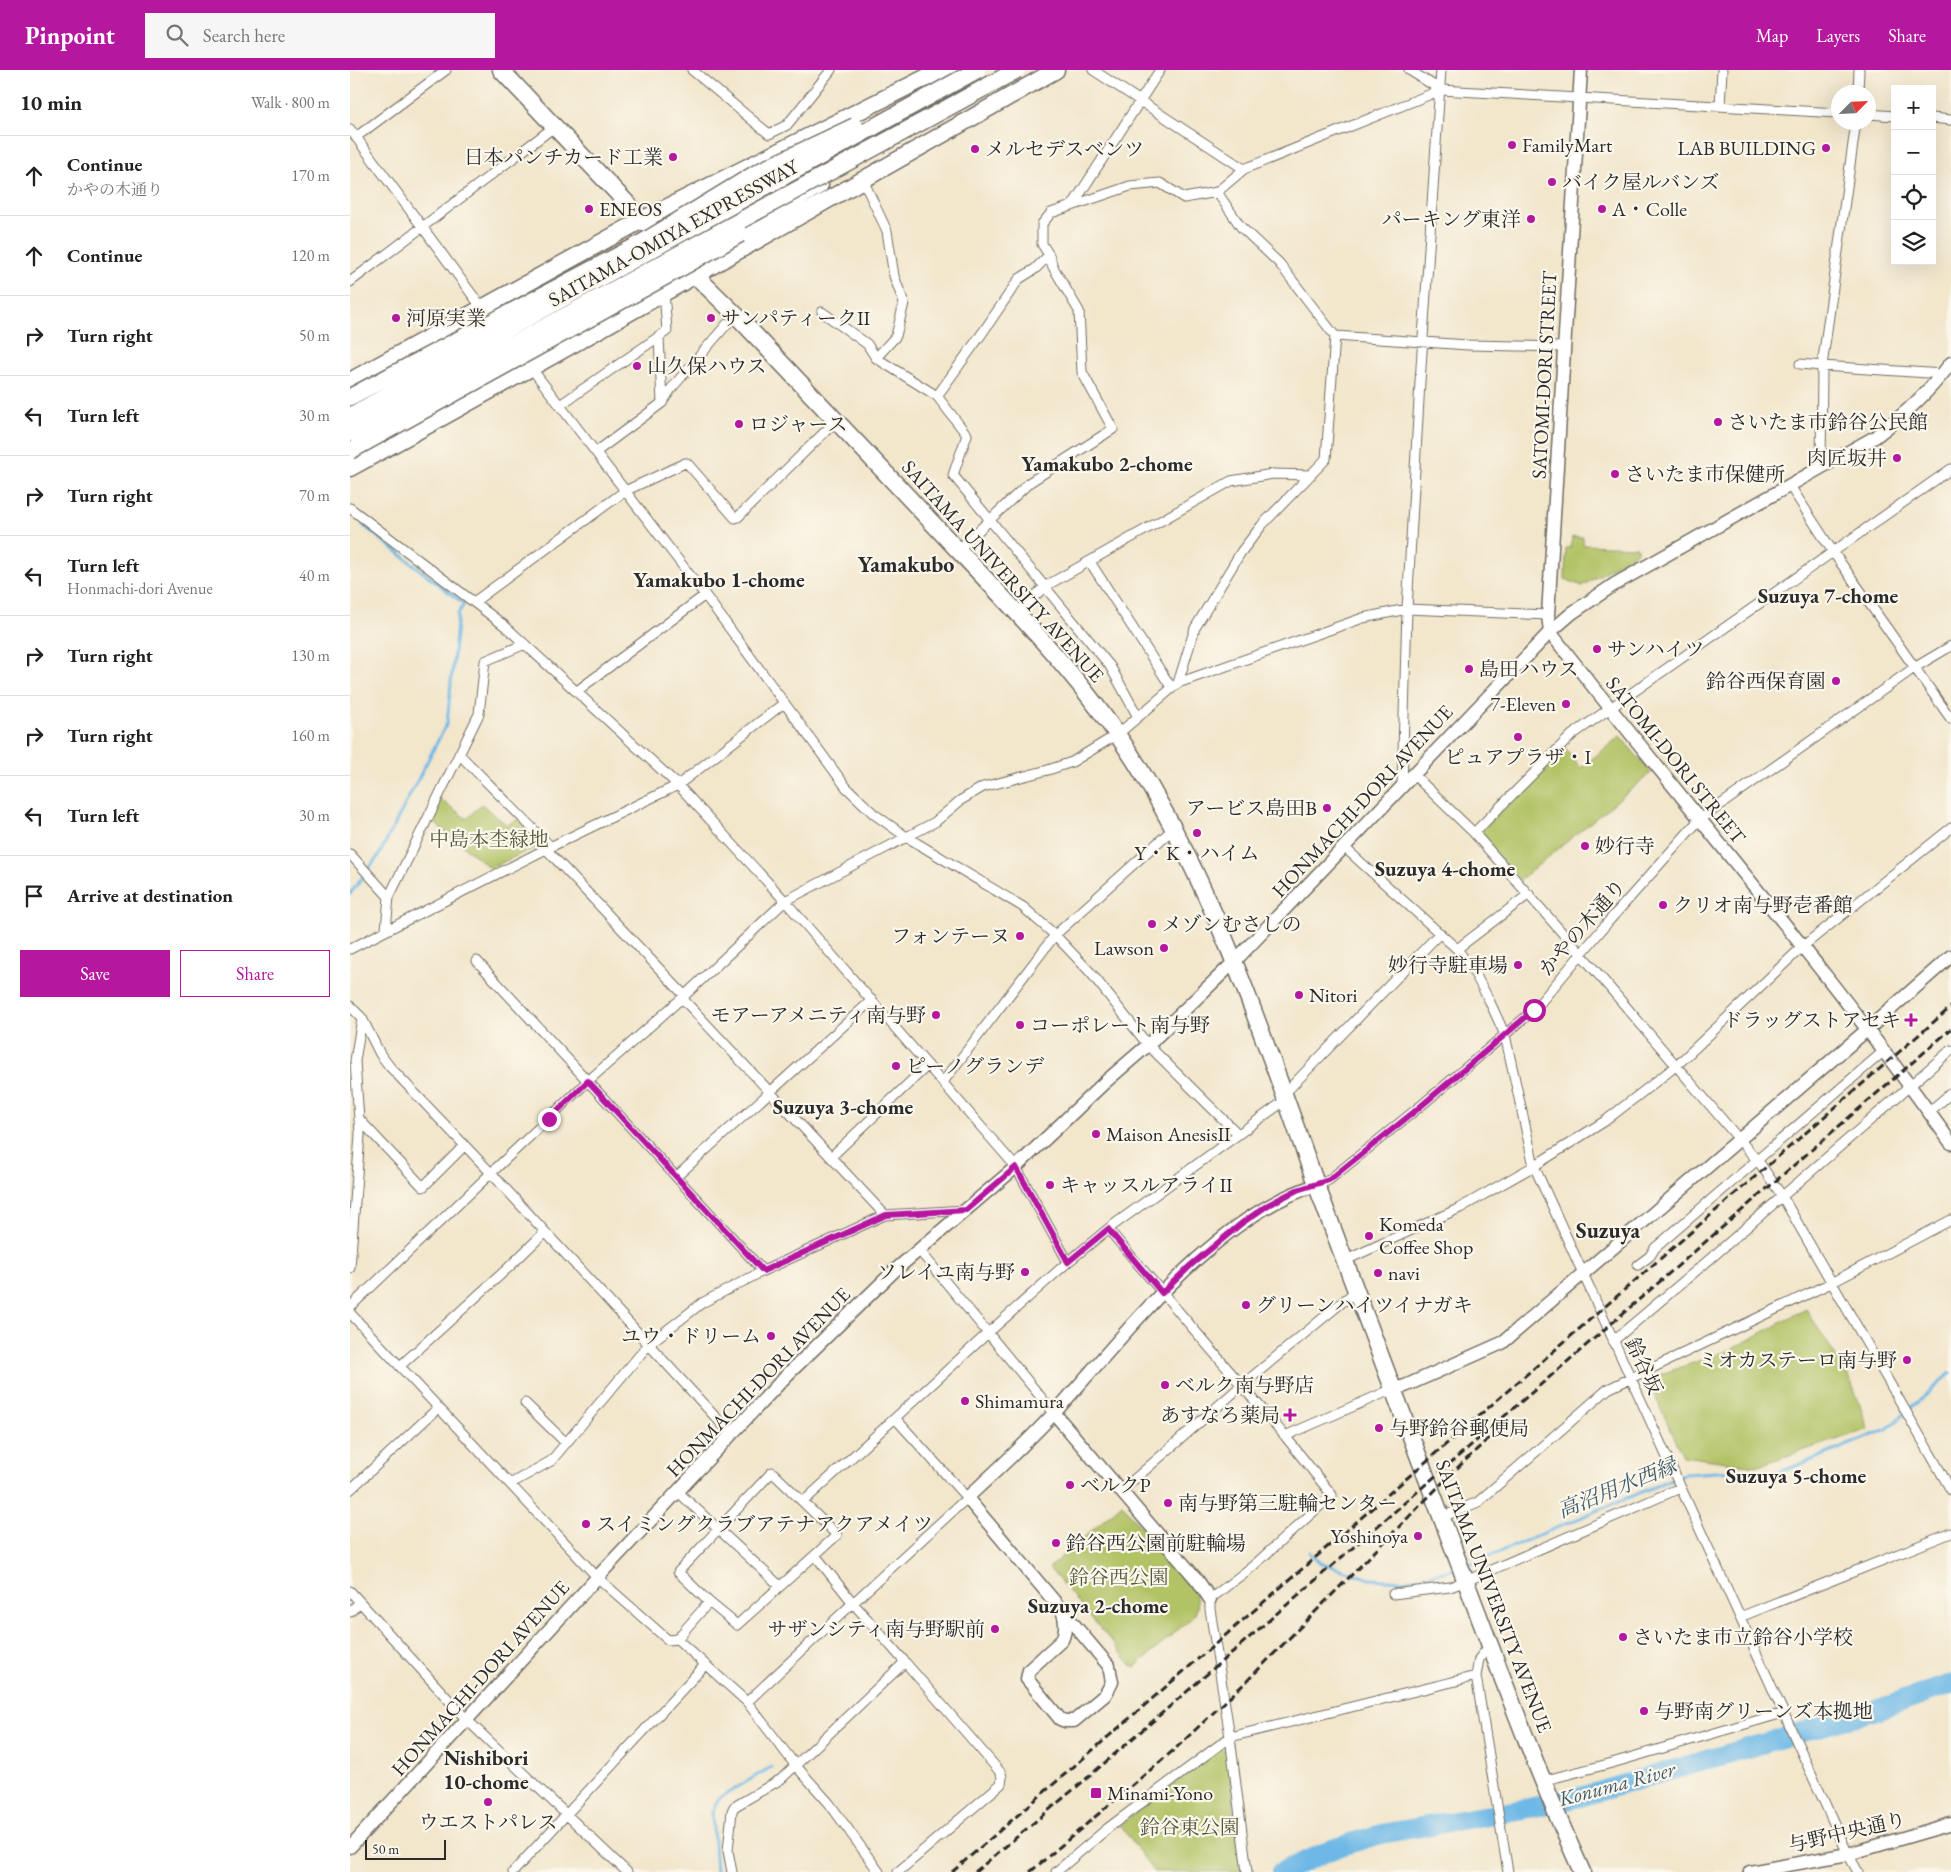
<!DOCTYPE html>
<meta charset="utf-8">
<style>
:root{--surface:#fff;--page:#f6f6f6;--text:#222;--muted:#767676;--line:#e0e0e0;--accent:#b5179e}
body{margin:0;font-family:"EB Garamond","Noto Serif JP",serif;background:var(--page);color:var(--text)}
.controls{position:absolute;right:15px;top:15px;display:grid;overflow:hidden;border-radius:0px;box-shadow:0 5px 20px #0002}
.controls button{width:45px;height:45px;display:grid;place-items:center;padding:0;border:0;border-bottom:1px solid var(--line);background:var(--surface);color:var(--text);font:25px sans-serif}
.compass{position:absolute;left:1481px;top:15px;width:45px;height:45px;border-radius:50%;background:var(--surface);box-shadow:0 5px 20px #0002;rotate:66deg}
.scale{position:absolute;left:15px;bottom:12px;width:81px;box-sizing:border-box;padding-left:5px;border:2px solid #2b2b2b;border-top:0;font-size:14px;line-height:18px;white-space:nowrap;color:#2b2b2b;-webkit-text-stroke:4px #fbf7ec;paint-order:stroke}
.stop{position:absolute;width:15px;height:15px;margin:-11px;border:4px solid #b5179e;border-radius:50%;background:#fff}
.stop.end{background:#b5179e;border-color:#fff;box-shadow:0 1px 5px #0008}
.list{margin:0;padding:0;list-style:none}
h2{display:flex;justify-content:space-between;align-items:center;height:65px;margin:0;padding:0 20px;font-size:21px}
h2 small{font-size:16px;font-weight:400;color:var(--muted)}
.list li{display:grid;grid-template-columns:32px 1fr auto;gap:15px;align-items:center;box-sizing:border-box;height:80px;padding:0 20px;border-top:1px solid var(--line)}
.list b{display:block;font-size:19px;white-space:nowrap}
.list p{margin:0;font-size:16px;white-space:nowrap;color:var(--muted)}
.list em{font-size:16px;font-style:normal;color:var(--muted)}
.actions{display:flex;gap:10px;padding:15px 20px}
.actions a{flex:1;padding:11px 0;border:1px solid var(--accent);border-radius:0px;text-align:center;font-size:18px;color:var(--accent)}
.actions .main{background:var(--accent);color:#fff}
.icon{flex:none;width:28px;height:28px;fill:none;stroke:currentColor;stroke-width:2;stroke-linecap:round;stroke-linejoin:round}
.map{position:relative;flex:none;width:1601px;height:1802px;overflow:hidden}
header{display:flex;align-items:center;gap:30px;box-sizing:border-box;height:70px;padding:0 25px;background:var(--accent);color:#fff}
header strong{font-size:24px}
nav{display:flex;gap:28px;margin-inline-start:auto;font-size:18px}
.search{width:350px;height:45px;background:var(--page);display:flex;align-items:center;gap:12px;box-sizing:border-box;padding:0 18px;border-radius:0px;color:var(--muted);font-size:19px}
main{display:flex}
aside{flex:1;background:var(--surface)}
.map>svg:first-child{display:block}
</style>
<header>
<strong>Pinpoint</strong>
<div class="search"><svg class="icon" aria-label="search" viewBox="0 0 24 24"><circle cx="10" cy="10" r="6"/><path d="M15 15l6 6"/></svg>Search here</div>
<nav><a>Map</a><a>Layers</a><a>Share</a></nav>
</header>
<main>
<aside>
<h2>10 min<small>Walk · 800 m</small></h2>
<ul class="list">
<li><svg class="icon" aria-label="ahead" viewBox="0 0 24 24"><path d="M12 20V5M6 11l6-6 6 6"/></svg><div><b>Continue</b><p>かやの木通り</p></div><em>170 m</em></li>
<li><svg class="icon" aria-label="ahead" viewBox="0 0 24 24"><path d="M12 20V5M6 11l6-6 6 6"/></svg><div><b>Continue</b></div><em>120 m</em></li>
<li><svg class="icon" aria-label="right" viewBox="0 0 24 24"><path d="M7 20v-9h11M14 6l5 5-5 5"/></svg><div><b>Turn right</b></div><em>50 m</em></li>
<li><svg class="icon" aria-label="left" viewBox="0 0 24 24"><path d="M17 20v-9H6M10 6l-5 5 5 5"/></svg><div><b>Turn left</b></div><em>30 m</em></li>
<li><svg class="icon" aria-label="right" viewBox="0 0 24 24"><path d="M7 20v-9h11M14 6l5 5-5 5"/></svg><div><b>Turn right</b></div><em>70 m</em></li>
<li><svg class="icon" aria-label="left" viewBox="0 0 24 24"><path d="M17 20v-9H6M10 6l-5 5 5 5"/></svg><div><b>Turn left</b><p>Honmachi-dori Avenue</p></div><em>40 m</em></li>
<li><svg class="icon" aria-label="right" viewBox="0 0 24 24"><path d="M7 20v-9h11M14 6l5 5-5 5"/></svg><div><b>Turn right</b></div><em>130 m</em></li>
<li><svg class="icon" aria-label="right" viewBox="0 0 24 24"><path d="M7 20v-9h11M14 6l5 5-5 5"/></svg><div><b>Turn right</b></div><em>160 m</em></li>
<li><svg class="icon" aria-label="left" viewBox="0 0 24 24"><path d="M17 20v-9H6M10 6l-5 5 5 5"/></svg><div><b>Turn left</b></div><em>30 m</em></li>
<li><svg class="icon" aria-label="arrive" viewBox="0 0 24 24"><path d="M6 21V4h12l-3 4 3 4H6"/></svg><div><b>Arrive at destination</b></div></li>
</ul>
<div class="actions"><a class="main">Save</a><a>Share</a></div>
</aside>
<div class="map">
<svg width="1601" height="1802" viewBox="0 0 1601 1802">
<rect width="100%" height="100%" fill="#fbf7ec"/>
<filter id="ink" filterUnits="userSpaceOnUse"><feTurbulence type="fractalNoise" baseFrequency=".02" numOctaves="2"/><feDisplacementMap in="SourceGraphic" scale="10" xChannelSelector="R" yChannelSelector="G"/><feConvolveMatrix kernelMatrix="1 2 1 2 8 2 1 2 1" color-interpolation-filters="sRGB"/></filter>
<filter id="wash" filterUnits="userSpaceOnUse"><feTurbulence type="fractalNoise" baseFrequency=".0096" numOctaves="4" result="noise"/><feDisplacementMap in="SourceGraphic" scale="20" xChannelSelector="R" yChannelSelector="G"/><feGaussianBlur stdDeviation="1.12" result="paint"/><feColorMatrix in="noise" values="0 0 0 0 0 0 0 0 0 0 0 0 0 0 0 0 0 1.4 0 .05"/><feComposite in="paint" operator="in"/></filter>
<g filter="url(#wash)">
<rect width="100%" height="100%" fill="#f2e6cb"/>
<path fill="#b2c366" stroke="#6e7748" d="M1222 467H1233V475L1287 477V482L1232 516 1215 509 1216 478H1221Z
M1270 666 1301 703 1170 810 1129 766V761L1215 678 1231 698Z
M90 729 117 749 131 734 157 755 170 748 193 774 140 798 81 750Z
M1456 1239 1500 1309 1519 1359 1406 1396 1333 1386 1297 1309 1380 1280Z
M772 1434 845 1523C848 1533 849 1538 843 1547L784 1598 699 1498Z
M869 1679 878 1681 890 1800 888 1802H804L770 1755Z"/>
<g fill="none" stroke-linecap="round" stroke-linejoin="round">
<path stroke="#6db8e6" stroke-width="3" d="M0 824 29 785 97 653 108 544 114 534 13 455
M959 1482 969 1492 1020 1509 1054 1511 1105 1499
M1116 1496 1334 1404 1382 1401 1413 1406 1424 1404 1462 1390 1537 1359 1601 1303
M366 1802 362 1742 368 1729 421 1697"/>
<path stroke="#6db8e6" stroke-width="20" d="M931 1802 985 1778 1031 1764 1179 1738 1234 1726 1527 1640 1601 1614"/>
</g>
</g>
<g filter="url(#ink)">
<g fill="none" stroke-linecap="round" stroke-linejoin="round">
<g stroke="#716c63" stroke-width="11">
<path id="street" d="M342 0 419 64 437 55 481 0
M1059 0 1091 20
M1508 22 1509 0
M1370 36 1372 0
M1518 44 1545 46
M1582 48 1601 50
M0 59 132 238
M6 67 96 0
M894 99 1091 20 1488 43
M513 110 537 161 544 206 554 233 546 266 526 288
M867 122 891 157 929 193 985 266 1118 275 1214 277
M722 136 810 0
M0 212 204 57
M472 242 517 274 526 288 587 326 617 365 603 405 760 596 788 647
M309 267 312 333
M1450 294 1472 296 1506 52
M182 299 355 525
M587 326 633 262 669 209 685 199 699 185
M210 335 317 261 314 222
M246 382 312 333 321 319 377 254
M1471 398 1472 296 1593 304
M1440 416 1483 482 1601 649
M0 438 155 556 328 715 435 831 666 1097 718 1192
M608 480 680 412 763 359 732 302 729 241 703 197 699 185 692 174V154L701 143 780 116 810 113 834 128 867 122 894 99 743 0
M740 492 821 617
M124 532 275 421 335 393H337L385 448 388 447 486 351
M668 543 694 517 881 411 923 404 961 405
M828 613 845 558 891 482 912 455 976 389 985 266
M227 621 355 525 496 717 524 744 555 766 673 837 705 865 741 903 798 975 888 1064
M109 684 201 777
M1064 705 1124 763 1231 884 1411 1095 1432 1126 1601 1420
M1052 718 1057 539 1070 312 1091 0
M1124 763 1222 665 1601 399
M995 778 1107 879 1125 904 1139 930 1155 965 1184 1096 1498 1784 1508 1802
M196 779 335 926
M0 784 39 827
M36 859 39 827 129 644 135 591 175 574
M0 879 196 779 328 715 434 633
M1107 879 1179 824
M127 891 413 1201
M332 928 535 1145
M0 936 12 948 5 991 10 1065 0 1198
M12 948 30 984 40 997 141 1103 381 1364
M593 1012 705 865 824 758
M935 1023 1090 863
M1579 1042 1601 1023
M9 1049 73 1117 114 1076
M481 1087 578 995
M326 1107 522 930
M967 1115 979 1110 1073 1034 1184 940 1258 852 1349 750 1564 598 1601 576
M758 1159 935 1366 982 1425 903 1496 860 1529V1539L880 1667 897 1802
M996 1190 1110 1138 1184 1096 1255 1051 1326 996 1452 877 1601 758
M1288 1195 1300 1186 1305 1178 1534 981
M0 1237 238 1011 332 928 435 831 585 752 611 730 633 717 698 700 722 692 768 664 828 613 1013 548 1057 539 1198 545
M0 1243 247 1507 318 1570 327 1569 397 1632 446 1696 479 1733 529 1802
M1263 1271 1360 1189 1601 980
M50 1296 158 1198 195 1162
M175 1333 216 1373
M704 1343 638 1263 718 1192 758 1159 937 1029
M935 1366 1043 1319
M160 1414 201 1391 299 1274 352 1233 413 1201 535 1145 615 1140
M0 1420 88 1338
M327 1421 430 1516
M771 1421 891 1316 1007 1220
M453 1432 545 1348
M1092 1447 1128 1432 1258 1319 1481 1213 1601 1150
M465 1485 487 1465 422 1402 328 1502 359 1532 387 1555 465 1485 503 1533 617 1428 545 1348 638 1263 569 1180
M0 1521 117 1650 277 1802
M1043 1524 1100 1517 1116 1511 1330 1418
M0 1542 10 1532
M1390 1547 1601 1463
M327 1569 359 1532
M1140 1575 1129 1589 1126 1606 1158 1802
M397 1632 503 1533 555 1592
M1192 1711 1262 1693 1433 1643
M163 1802 355 1595
M382 1802 378 1781 382 1741 384 1737 431 1709 555 1592 651 1703 652 1708 651 1714 548 1802
M706 1802 758 1758 880 1667 1126 1606"/>
</g>
<g stroke="#716c63" stroke-width="15">
<path id="secondary" d="M1231 0 1198 545 1200 562C1333 733 1476 896 1601 1073
M1043 1319 1055 1316 1152 1273 1518 959 1601 886
M704 1343 848 1511 860 1529
M712 1540C716 1550 717 1559 712 1570L679 1600 677 1609 710 1649 715 1651H724L755 1625 759 1618 762 1612 759 1596 617 1428C647 1400 678 1372 706 1341 776 1264 865 1145 967 1115
M0 1777 254 1500 437 1305 543 1202 666 1097 754 1013 798 975 883 893 1200 562 1222 543 1265 514 1525 367C1556 343 1577 324 1601 293
M1400 1802 1498 1784 1601 1754"/>
</g>
<g stroke="#716c63" stroke-width="19">
<path id="highway" d="M151 0 344 204 386 245C458 321 531 398 603 475 669 544 737 614 788 696 866 823 915 971 965 1111 1012 1238 1061 1365 1108 1491 1148 1596 1186 1700 1232 1802
M582 15 610 0
M390 164 470 115
M0 311 292 150 591 0
M0 398C237 269 471 133 706 0"/>
</g>
<use href="#street" stroke="#fff" stroke-width="9"/>
<use href="#secondary" stroke="#fff" stroke-width="12"/>
<use href="#highway" stroke="#fff" stroke-width="16"/>
<path stroke="#2b2b2b" stroke-width="3" stroke-dasharray="8 4" stroke-linecap="butt" d="M602 1802 1601 937
M625 1802 736 1709 1601 959
M680 1802 825 1679 897 1611 1104 1401 1140 1367"/>
<g stroke="#716c63" stroke-width="19" stroke-linecap="butt">
<path id="highway-bridge" d="M0 327 288 175 408 102 505 56
M0 346 627 0
M0 363 667 0
M0 381 338 194 390 164"/>
</g>
<use href="#highway-bridge" stroke="#fff" stroke-width="16"/>
</g>
</g>
<g fill="none" stroke-linecap="round" stroke-linejoin="round" filter="url(#ink)">
<path stroke="#b5179e" stroke-width="6" d="M199 1049 238 1011 413 1201 536 1145 616 1140 666 1097 718 1192 758 1159 812 1223 841 1195 892 1153 918 1135 947 1120 979 1110 1064 1042 1184 940"/>
</g>
<g fill="#b5179e" stroke="#fbf7ec" stroke-width="2">
<circle cx="1162" cy="75" r="5"/>
<circle cx="1476" cy="78" r="5"/>
<circle cx="625" cy="79" r="5"/>
<circle cx="323" cy="87" r="5"/>
<circle cx="1202" cy="112" r="5"/>
<circle cx="239" cy="139" r="5"/>
<circle cx="1252" cy="139" r="5"/>
<circle cx="1181" cy="149" r="5"/>
<circle cx="46" cy="248" r="5"/>
<circle cx="361" cy="248" r="5"/>
<circle cx="287" cy="296" r="5"/>
<circle cx="1368" cy="352" r="5"/>
<circle cx="389" cy="354" r="5"/>
<circle cx="1547" cy="388" r="5"/>
<circle cx="1265" cy="404" r="5"/>
<circle cx="1247" cy="579" r="5"/>
<circle cx="1119" cy="599" r="5"/>
<circle cx="1486" cy="611" r="5"/>
<circle cx="1216" cy="634" r="5"/>
<circle cx="1168" cy="667" r="5"/>
<circle cx="977" cy="738" r="5"/>
<circle cx="847" cy="763" r="5"/>
<circle cx="1235" cy="776" r="5"/>
<circle cx="1313" cy="835" r="5"/>
<circle cx="802" cy="854" r="5"/>
<circle cx="670" cy="866" r="5"/>
<circle cx="814" cy="878" r="5"/>
<circle cx="1168" cy="895" r="5"/>
<circle cx="949" cy="925" r="5"/>
<circle cx="586" cy="945" r="5"/>
<path d="M1558.5 942.5h5v5h5v5h-5v5h-5v-5h-5v-5h5z"/>
<circle cx="670" cy="955" r="5"/>
<circle cx="546" cy="996" r="5"/>
<circle cx="746" cy="1064" r="5"/>
<circle cx="700" cy="1115" r="5"/>
<circle cx="1019" cy="1166" r="5"/>
<circle cx="675" cy="1202" r="5"/>
<circle cx="1028" cy="1203" r="5"/>
<circle cx="896" cy="1235" r="5"/>
<circle cx="421" cy="1266" r="5"/>
<circle cx="1557" cy="1290" r="5"/>
<circle cx="815" cy="1315" r="5"/>
<circle cx="615" cy="1331" r="5"/>
<path d="M937.5 1337.5h5v5h5v5h-5v5h-5v-5h-5v-5h5z"/>
<circle cx="1029" cy="1358" r="5"/>
<circle cx="720" cy="1415" r="5"/>
<circle cx="818" cy="1433" r="5"/>
<circle cx="236" cy="1454" r="5"/>
<circle cx="1068" cy="1466" r="5"/>
<circle cx="706" cy="1473" r="5"/>
<circle cx="645" cy="1559" r="5"/>
<circle cx="1273" cy="1567" r="5"/>
<circle cx="1294" cy="1641" r="5"/>
<rect x="740" y="1717" width="12" height="12" rx="2.5"/>
<circle cx="138" cy="1732" r="5"/>
</g>
<g text-anchor="middle" stroke-width="4.5" stroke-linejoin="round" paint-order="stroke">
<g font-size="20" fill="#2b2b2b" stroke="#fbf7ec" text-anchor="start">
<text x="1172" y="82">FamilyMart</text>
<text x="1466" y="85" text-anchor="end">LAB BUILDING</text>
<text x="635" y="86">メルセデスベンツ</text>
<text x="313" y="94" text-anchor="end">日本パンチカード工業</text>
<text x="1212" y="119">バイク屋ルバンズ</text>
<text x="249" y="146">ENEOS</text>
<text x="1262" y="146">A・Colle</text>
<text x="1171" y="156" text-anchor="end">パーキング東洋</text>
<text x="56" y="255">河原実業</text>
<text x="371" y="255">サンパティークⅡ</text>
<text x="297" y="303">山久保ハウス</text>
<text x="1378" y="359">さいたま市鈴谷公民館</text>
<text x="399" y="361">ロジャース</text>
<text x="1537" y="395" text-anchor="end">肉匠坂井</text>
<text x="1275" y="411">さいたま市保健所</text>
<text x="1257" y="586">サンハイツ</text>
<text x="1129" y="606">島田ハウス</text>
<text x="1476" y="618" text-anchor="end">鈴谷西保育園</text>
<text x="1206" y="641" text-anchor="end">7-Eleven</text>
<text x="1168" y="694" text-anchor="middle">ピュアプラザ・Ⅰ</text>
<text x="967" y="745" text-anchor="end">アービス島田B</text>
<text x="1245" y="783">妙行寺</text>
<text x="847" y="790" text-anchor="middle">Y・K・ハイム</text>
<text x="1323" y="842">クリオ南与野壱番館</text>
<text x="812" y="861">メゾンむさしの</text>
<text x="660" y="873" text-anchor="end">フォンテーヌ</text>
<text x="804" y="885" text-anchor="end">Lawson</text>
<text x="1158" y="902" text-anchor="end">妙行寺駐車場</text>
<text x="959" y="932">Nitori</text>
<text x="576" y="952" text-anchor="end">モアーアメニティ南与野</text>
<text x="1551" y="957" text-anchor="end">ドラッグストアセキ</text>
<text x="680" y="962">コーポレート南与野</text>
<text x="556" y="1003">ピーノグランデ</text>
<text x="756" y="1071">Maison AnesisⅡ</text>
<text x="710" y="1122">キャッスルアライⅡ</text>
<text x="1029" y="1161">Komeda<tspan x="1029" dy="23">Coffee Shop</tspan></text>
<text x="665" y="1209" text-anchor="end">ソレイユ南与野</text>
<text x="1038" y="1210">navi</text>
<text x="906" y="1242">グリーンハイツイナガキ</text>
<text x="411" y="1273" text-anchor="end">ユウ・ドリーム</text>
<text x="1547" y="1297" text-anchor="end">ミオカステーロ南与野</text>
<text x="825" y="1322">ベルク南与野店</text>
<text x="625" y="1338">Shimamura</text>
<text x="930" y="1352" text-anchor="end">あすなろ薬局</text>
<text x="1039" y="1365">与野鈴谷郵便局</text>
<text x="730" y="1422">ベルクP</text>
<text x="828" y="1440">南与野第三駐輪センター</text>
<text x="246" y="1461">スイミングクラブアテナアクアメイツ</text>
<text x="1058" y="1473" text-anchor="end">Yoshinoya</text>
<text x="716" y="1480">鈴谷西公園前駐輪場</text>
<text x="635" y="1566" text-anchor="end">サザンシティ南与野駅前</text>
<text x="1283" y="1574">さいたま市立鈴谷小学校</text>
<text x="1304" y="1648">与野南グリーンズ本拠地</text>
<text x="757" y="1730">Minami-Yono</text>
<text x="138" y="1759" text-anchor="middle">ウエストパレス</text>
</g>
<g font-size="20" fill="#2b2b2b" stroke="#fbf7ec">
<text transform="translate(323 163) rotate(-29)" y="7">SAITAMA-OMIYA EXPRESSWAY</text>
<text transform="translate(1194 305) rotate(-87)" y="7">SATOMI-DORI STREET</text>
<text transform="translate(653 501) rotate(48)" y="7">SAITAMA UNIVERSITY AVENUE</text>
<text transform="translate(1326 690) rotate(51)" y="7">SATOMI-DORI STREET</text>
<text transform="translate(1012 731) rotate(-47)" y="7">HONMACHI-DORI AVENUE</text>
<text transform="translate(1232 857) rotate(-49)" y="7">かやの木通り</text>
<text transform="translate(1294 1296) rotate(65)" y="7">鈴谷坂</text>
<text transform="translate(408 1312) rotate(-46)" y="7">HONMACHI-DORI AVENUE</text>
<text transform="translate(1144 1526) rotate(69)" y="7">SAITAMA UNIVERSITY AVENUE</text>
<text transform="translate(130 1608) rotate(-48)" y="7">HONMACHI-DORI AVENUE</text>
<text transform="translate(1497 1762) rotate(-13)" y="7">与野中央通り</text>
</g>
<g font-size="20" fill="#54593d" stroke="#fbf7ec">
<text x="139" y="776">中島本杢緑地</text>
<text x="769" y="1514">鈴谷西公園</text>
<text x="840" y="1764">鈴谷東公園</text>
</g>
<g font-size="21" font-weight="bold" fill="#2b2b2b" stroke="#fbf7ec">
<text x="757" y="401">Yamakubo 2-chome</text>
<text x="369" y="517">Yamakubo 1-chome</text>
<text x="1478" y="533">Suzuya 7-chome</text>
<text x="1095" y="806">Suzuya 4-chome</text>
<text x="493" y="1044">Suzuya 3-chome</text>
<text x="1446" y="1413">Suzuya 5-chome</text>
<text x="748" y="1543">Suzuya 2-chome</text>
<text x="136" y="1695">Nishibori<tspan x="136" dy="24">10-chome</tspan></text>
</g>
<g font-size="21" font-style="italic" fill="#425c6c" stroke="#fbf7ec">
<text transform="translate(1267 1418) rotate(-22)" y="7">高沼用水西縁</text>
<text transform="translate(1267 1714) rotate(-15)" y="7">Konuma River</text>
</g>
<g font-size="22" font-weight="bold" fill="#2b2b2b" stroke="#fbf7ec">
<text x="556" y="502">Yamakubo</text>
<text x="1258" y="1168">Suzuya</text>
</g>
</g>
</svg>
<div class="controls">
<button>+</button>
<button>−</button>
<button><svg class="icon" aria-label="locate" viewBox="0 0 24 24"><circle cx="12" cy="12" r="6"/><path d="M12 2v4M12 18v4M2 12h4M18 12h4"/></svg></button>
<button><svg class="icon" aria-label="layers" viewBox="0 0 24 24"><path d="M12 4l9 5-9 5-9-5zM3 14l9 5 9-5"/></svg></button>
</div>
<svg class="compass" viewBox="-18 -18 36 36"><path d="M0-13l5 13h-10z" fill="#e53935"/><path d="M0 13l5-13h-10z" fill="#767676"/></svg>
<div class="scale">50 m</div>
<div class="stop" style="left:1184px;top:940px"></div>
<div class="stop end" style="left:199px;top:1049px"></div>
</div>
</main>
